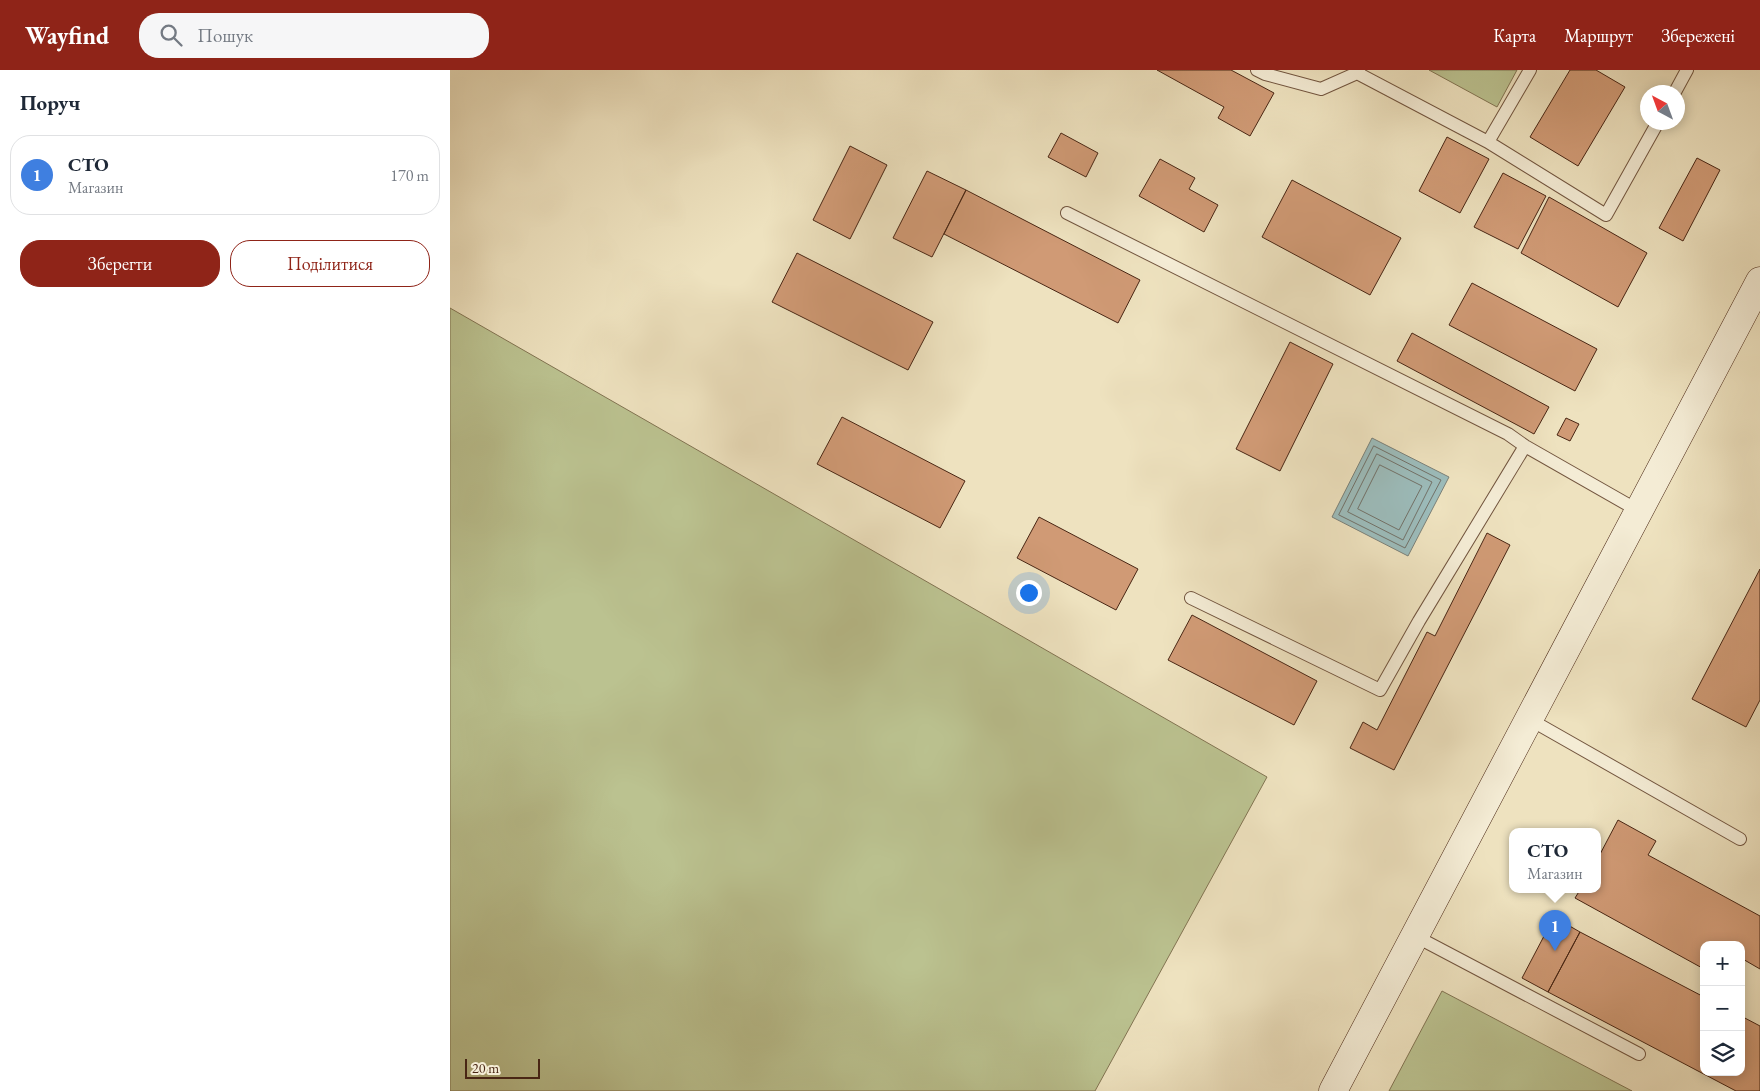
<!DOCTYPE html>
<html lang="uk">
<meta charset="utf-8">
<style>
:root{--surface:#fff;--page:#f6f6f7;--text:#1f2937;--muted:#747a83;--line:#e0e1e3;--accent:#8f2418}
body{margin:0;font-family:"EB Garamond",serif;background:var(--page);color:var(--text)}
.controls{position:absolute;right:15px;bottom:15px;display:grid;overflow:hidden;border-radius:10px;box-shadow:0 2px 12px #0003}
.controls button{width:45px;height:45px;display:grid;place-items:center;padding:0;border:0;border-bottom:1px solid var(--line);background:var(--surface);color:var(--text);font:25px sans-serif}
.compass{position:absolute;left:1190px;top:15px;width:45px;height:45px;border-radius:50%;background:var(--surface);box-shadow:0 2px 12px #0003;rotate:319deg}
.scale{position:absolute;left:15px;bottom:12px;width:75px;box-sizing:border-box;padding-left:5px;border:2px solid #492614;border-top:0;font-size:14px;line-height:18px;white-space:nowrap;color:#492614;-webkit-text-stroke:4px #f4ecd5;paint-order:stroke}
.you{position:absolute;left:578px;top:522px;width:18px;height:18px;margin:-12px;border:4px solid #fff;border-radius:50%;background:#1a73e8;box-shadow:0 0 0 8px #1a73e833}
.badge{display:grid;place-items:center;width:32px;height:32px;border-radius:50%;background:var(--accent);color:#fff;font-size:16px;font-weight:700}
.pin{position:absolute;translate:-50% -41px;filter:drop-shadow(0 1px 2px #0008)}
.pin::after{content:'';position:absolute;top:26px;width:18px;height:15px;background:inherit;clip-path:polygon(0 0,100% 0,50% 100%)}
.popup{position:absolute;left:1059px;top:758px;width:92px;height:65px;box-sizing:border-box;display:grid;place-content:center;border-radius:10px;background:var(--surface);filter:drop-shadow(0 1px 4px #0005);font-size:16px;white-space:nowrap;color:var(--muted)}
.popup b{font-size:19px;color:var(--text)}
.popup::after{content:'';position:absolute;left:50%;top:100%;margin-left:-10px;border:10px solid transparent;border-top-color:var(--surface)}
.list{margin:0;padding:0;list-style:none}
h2{display:flex;justify-content:space-between;align-items:center;height:65px;margin:0;padding:0 20px;font-size:21px}
h2 small{font-size:16px;font-weight:400;color:var(--muted)}
.list li{display:grid;grid-template-columns:32px 1fr auto;gap:15px;align-items:center;box-sizing:border-box;height:80px;margin:0 10px 10px;padding:0 10px;border:1px solid var(--line);border-radius:20px}
.list b{display:block;font-size:19px;white-space:nowrap}
.list p{margin:0;font-size:16px;white-space:nowrap;color:var(--muted)}
.list em{font-size:16px;font-style:normal;color:var(--muted)}
.actions{display:flex;gap:10px;padding:15px 20px}
.actions a{flex:1;padding:11px 0;border:1px solid var(--accent);border-radius:20px;text-align:center;font-size:18px;color:var(--accent)}
.actions .main{background:var(--accent);color:#fff}
.icon{flex:none;width:28px;height:28px;fill:none;stroke:currentColor;stroke-width:2;stroke-linecap:round;stroke-linejoin:round}
.map{position:relative;flex:none;width:1310px;height:1021px;overflow:hidden}
header{display:flex;align-items:center;gap:30px;box-sizing:border-box;height:70px;padding:0 25px;background:var(--accent);color:#fff}
header strong{font-size:24px}
nav{display:flex;gap:28px;margin-inline-start:auto;font-size:18px}
.search{width:350px;height:45px;background:var(--page);display:flex;align-items:center;gap:12px;box-sizing:border-box;padding:0 18px;border-radius:20px;color:var(--muted);font-size:19px}
main{display:flex}
aside{flex:1;background:var(--surface)}
.map>svg:first-child{display:block}
</style>
<header>
<strong>Wayfind</strong>
<div class="search"><svg class="icon" aria-label="search" viewBox="0 0 24 24"><circle cx="10" cy="10" r="6"/><path d="M15 15l6 6"/></svg>Пошук</div>
<nav><a>Карта</a><a>Маршрут</a><a>Збережені</a></nav>
</header>
<main>
<aside>
<h2>Поруч<small></small></h2>
<ul class="list">
<li><span class="badge" style="background:#3f7fe0">1</span><div><b>СТО</b><p>Магазин</p></div><em>170 m</em></li>
</ul>
<div class="actions"><a class="main">Зберегти</a><a>Поділитися</a></div>
</aside>
<div class="map">
<svg width="1310" height="1021" viewBox="0 0 1310 1021">
<rect width="100%" height="100%" fill="#eee2bf"/>
<filter id="stains"><feTurbulence type="fractalNoise" baseFrequency=".004" numOctaves="4"/><feColorMatrix values="0 0 0 0 .2 0 0 0 0 .09 0 0 0 0 .02 0 0 0 .5 -.17"/></filter>
<radialGradient id="worn" r=".72"><stop offset=".6" stop-color="#630" stop-opacity="0"/><stop offset="1" stop-color="#630" stop-opacity=".3"/></radialGradient>
<path fill="#bbc290" stroke="#827452" d="M979 0H1067L1047 37Z
M0 238 817 707 645 1021H0Z
M992 921 1182 1021H939Z"/>
<path fill="#9cbcbb" stroke="#7b8078" d="M922 368 999 407 958 486 882 447Z"/>
<g fill="none" stroke-linecap="round" stroke-linejoin="round">
<path stroke="#727168" stroke-width="1" d="M924 376 991 410 955 478 889 445Z
M927 384 982 412 953 470 898 442Z
M930 395 972 416 949 460 908 439Z"/>
</g>
<path fill="#d09a75" stroke="#492614" d="M707 0H781L824 23 800 66 768 48 774 37Z
M1120 0H1146L1175 17 1128 96 1080 67Z
M611 63 648 83 636 107 598 87Z
M997 67 1039 89 1010 143 969 121Z
M400 76 437 95 400 169 363 150Z
M1247 88 1270 100 1233 171 1209 158Z
M710 89 745 108 739 119 768 135 754 162 689 126Z
M477 101 516 120 482 187 443 168Z
M1053 103 1096 126 1068 179 1024 157Z
M842 110 951 168 920 225 812 167Z
M516 120 690 210 668 253 494 164Z
M1099 127 1197 183 1168 237 1071 183Z
M347 183 483 252 458 300 322 232Z
M1022 213 1147 279 1125 321 999 255Z
M962 263 1099 337 1084 364 947 291Z
M840 272 883 294 830 401 786 379Z
M392 347 515 411 490 458 367 394Z
M1116 348 1129 354 1120 371 1107 365Z
M589 447 688 499 666 540 567 488Z
M1037 463 1060 475 944 700 900 678 913 652 927 660 977 562 985 566Z
M1310 499V630L1296 657 1242 629Z
M742 545 867 611 844 655 718 590Z
M1168 750 1206 771 1198 785 1310 846V899L1291 888V875H1254V899L1125 828 1130 820H1148V788Z
M1104 847 1130 862 1098 922 1072 908Z
M1130 862 1254 927V1002H1291V946L1310 956V1021H1286L1098 922Z"/>
<g fill="none" stroke-linecap="round" stroke-linejoin="round">
<g stroke="#72553f" stroke-width="14">
<path id="service" d="M807 0 815 4 871 19 907 3
M909 0 907 3 1038 72 1080 0
M1225 22 1237 0
M1038 72 1156 145 1208 52
M617 143 1058 364 1075 376 1189 441
M741 528 930 620 969 551 1075 376
M1079 649 1290 769
M965 866 1189 984"/>
</g>
<g stroke="#492614" stroke-width="29">
<path id="secondary" d="M883 1021 1310 211"/>
</g>
<use href="#service" stroke="#f4ecd5" stroke-width="12"/>
<use href="#secondary" stroke="#f4ecd5" stroke-width="28"/>
</g>
<rect width="100%" height="100%" filter="url(#stains)"/>
<rect width="100%" height="100%" fill="url(#worn)"/>
</svg>
<div class="controls">
<button>+</button>
<button>−</button>
<button><svg class="icon" aria-label="layers" viewBox="0 0 24 24"><path d="M12 4l9 5-9 5-9-5zM3 14l9 5 9-5"/></svg></button>
</div>
<svg class="compass" viewBox="-18 -18 36 36"><path d="M0-13l5 13h-10z" fill="#e53935"/><path d="M0 13l5-13h-10z" fill="#747a83"/></svg>
<div class="scale">20 m</div>
<div class="you"></div>
<div class="pin badge" style="left:1105px;top:881px;background:#3f7fe0">1</div>
<div class="popup"><b>СТО</b>Магазин</div>
</div>
</main>
